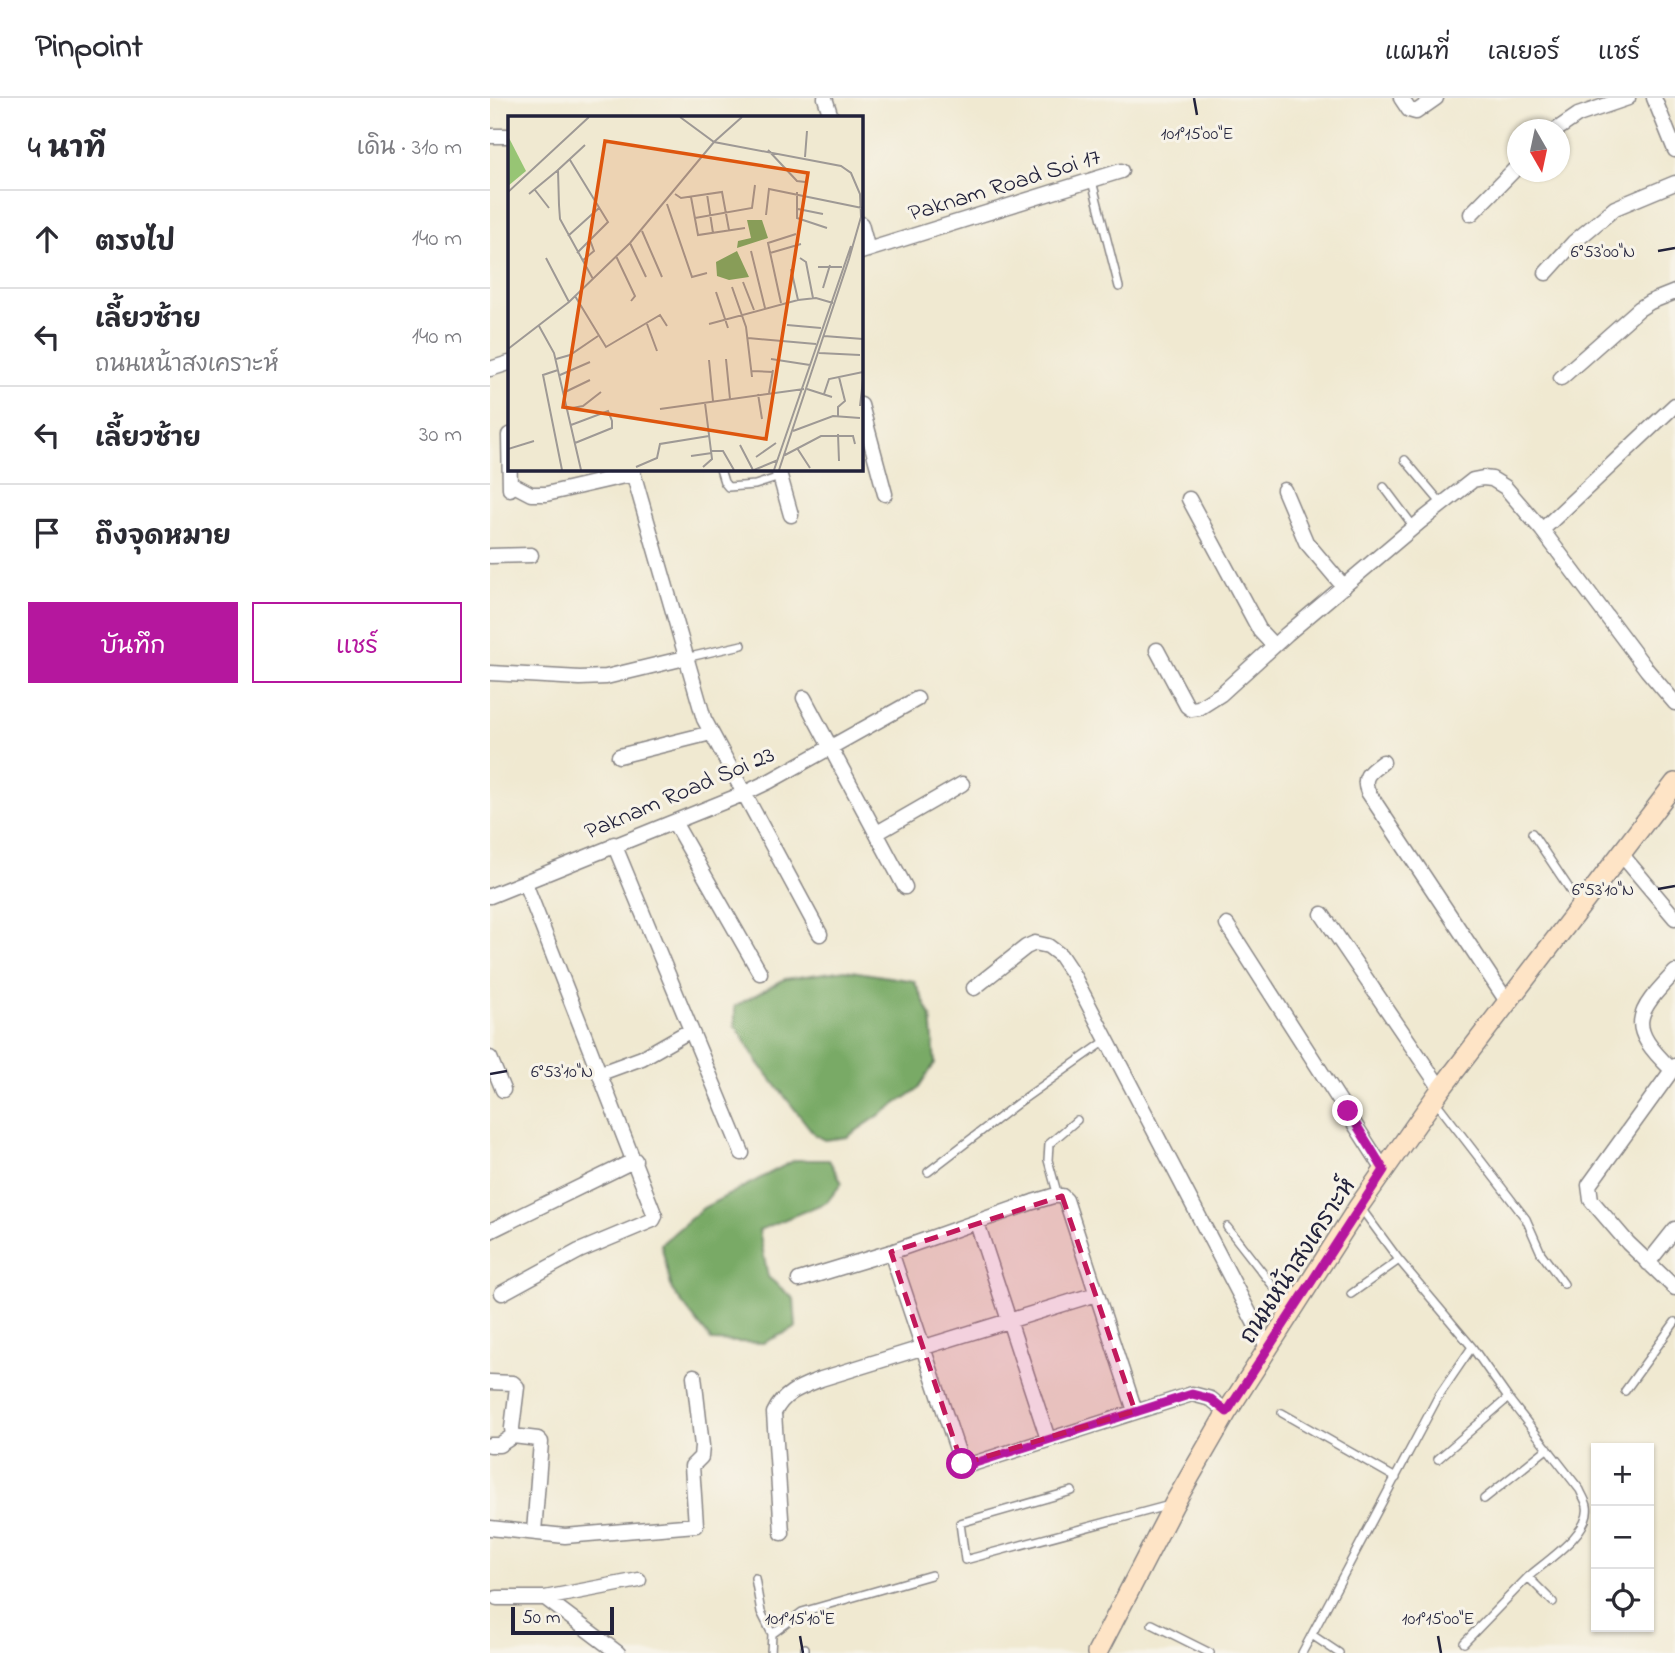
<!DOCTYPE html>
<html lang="th">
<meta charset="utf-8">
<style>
:root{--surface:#fff;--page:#f2f2f3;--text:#2b2b33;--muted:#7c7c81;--line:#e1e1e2;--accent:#b5179e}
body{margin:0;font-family:"Indie Flower","Playpen Sans Thai",sans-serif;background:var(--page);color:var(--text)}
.controls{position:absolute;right:21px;bottom:21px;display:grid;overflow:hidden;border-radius:0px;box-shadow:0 2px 5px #0004}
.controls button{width:63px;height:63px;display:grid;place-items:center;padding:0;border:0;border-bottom:2px solid var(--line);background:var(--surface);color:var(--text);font:35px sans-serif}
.compass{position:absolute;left:1017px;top:21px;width:63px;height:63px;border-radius:50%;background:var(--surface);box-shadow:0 2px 5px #0004;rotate:171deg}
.scale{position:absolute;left:21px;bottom:18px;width:103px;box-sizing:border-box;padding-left:7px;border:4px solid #22223b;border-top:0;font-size:19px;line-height:24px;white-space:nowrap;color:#22223b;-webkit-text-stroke:5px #f7f3e8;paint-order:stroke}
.stop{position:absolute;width:21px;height:21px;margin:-16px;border:5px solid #b5179e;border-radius:50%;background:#fff}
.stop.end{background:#b5179e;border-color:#fff;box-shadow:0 2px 7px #0008}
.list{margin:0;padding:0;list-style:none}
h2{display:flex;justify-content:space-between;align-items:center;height:91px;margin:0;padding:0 28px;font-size:30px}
h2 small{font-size:23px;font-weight:400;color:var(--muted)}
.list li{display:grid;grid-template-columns:46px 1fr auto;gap:21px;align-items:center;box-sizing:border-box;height:98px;padding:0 28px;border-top:2px solid var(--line)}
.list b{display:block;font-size:26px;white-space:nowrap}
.list p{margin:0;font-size:23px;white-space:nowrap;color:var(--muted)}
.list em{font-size:23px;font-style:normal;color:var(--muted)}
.actions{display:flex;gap:14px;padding:21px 28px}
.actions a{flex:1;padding:16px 0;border:2px solid var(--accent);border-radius:0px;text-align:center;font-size:24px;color:var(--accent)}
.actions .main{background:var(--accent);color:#fff}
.icon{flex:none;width:38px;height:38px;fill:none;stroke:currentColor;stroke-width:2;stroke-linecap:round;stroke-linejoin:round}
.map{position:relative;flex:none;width:1185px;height:1555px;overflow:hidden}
header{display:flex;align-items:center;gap:42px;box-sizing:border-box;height:98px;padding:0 35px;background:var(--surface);border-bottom:2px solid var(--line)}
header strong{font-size:33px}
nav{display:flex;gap:38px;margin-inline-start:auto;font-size:24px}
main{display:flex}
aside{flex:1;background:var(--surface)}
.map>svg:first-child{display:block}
</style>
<header>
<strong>Pinpoint</strong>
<nav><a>แผนที่</a><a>เลเยอร์</a><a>แชร์</a></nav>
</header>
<main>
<aside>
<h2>4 นาที<small>เดิน · 310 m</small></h2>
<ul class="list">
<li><svg class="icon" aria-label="ahead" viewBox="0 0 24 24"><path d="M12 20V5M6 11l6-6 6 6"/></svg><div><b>ตรงไป</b></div><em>140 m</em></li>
<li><svg class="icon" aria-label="left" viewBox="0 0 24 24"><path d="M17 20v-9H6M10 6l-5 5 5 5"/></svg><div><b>เลี้ยวซ้าย</b><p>ถนนหน้าสงเคราะห์</p></div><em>140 m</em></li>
<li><svg class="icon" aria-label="left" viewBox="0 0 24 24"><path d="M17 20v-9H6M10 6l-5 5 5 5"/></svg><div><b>เลี้ยวซ้าย</b></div><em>30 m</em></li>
<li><svg class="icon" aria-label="arrive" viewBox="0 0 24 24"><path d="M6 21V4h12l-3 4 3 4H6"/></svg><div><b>ถึงจุดหมาย</b></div></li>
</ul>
<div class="actions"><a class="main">บันทึก</a><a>แชร์</a></div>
</aside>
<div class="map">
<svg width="1185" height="1555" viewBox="0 0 1185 1555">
<rect width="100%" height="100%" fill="#f7f3e8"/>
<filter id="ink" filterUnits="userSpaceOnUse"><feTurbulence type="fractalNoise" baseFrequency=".0143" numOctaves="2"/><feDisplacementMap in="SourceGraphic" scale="14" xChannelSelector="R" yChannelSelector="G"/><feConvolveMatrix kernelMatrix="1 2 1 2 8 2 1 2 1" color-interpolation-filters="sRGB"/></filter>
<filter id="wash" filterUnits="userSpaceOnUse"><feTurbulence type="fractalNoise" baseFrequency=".00686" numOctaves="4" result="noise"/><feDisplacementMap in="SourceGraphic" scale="28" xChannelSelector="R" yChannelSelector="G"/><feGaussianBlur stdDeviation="1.57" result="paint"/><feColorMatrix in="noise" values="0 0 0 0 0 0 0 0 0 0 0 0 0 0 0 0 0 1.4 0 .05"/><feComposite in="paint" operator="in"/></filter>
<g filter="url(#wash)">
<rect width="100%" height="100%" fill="#f0e9d1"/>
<path fill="#79aa66" stroke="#4e6650" stroke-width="2" d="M355 872 424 883 441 918 445 965 428 991 357 1039 335 1042 325 1037 267 963 245 927V908L295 881Z
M305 1062H339L352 1085 337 1104 269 1132 278 1179 304 1201 306 1230 273 1245 222 1243 182 1192 171 1146 213 1110Z"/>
</g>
<g filter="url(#ink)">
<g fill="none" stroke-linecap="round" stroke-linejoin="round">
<g stroke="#898686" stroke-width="10">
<path id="lane" d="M602 83 629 189
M915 362 952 406
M230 371 234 384 238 389 265 387 290 379
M894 389 924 429
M195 560 252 547
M1042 735 1089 805
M946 1004 1036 1121 1051 1155 1074 1186
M438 1074 528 1005 617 942
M568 1098 558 1062 559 1046 587 1022
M870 1109 909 1162 982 1249 1018 1300 1090 1392C1092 1397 1096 1403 1097 1408 1102 1434 1056 1463 1038 1479L1063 1504
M737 1129 800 1210
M861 1196 909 1162
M1135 1293 1185 1224
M792 1315 906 1380
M948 1361 1018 1300
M582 1393 470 1425 475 1462 680 1407
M994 1401 1058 1350
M265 1480 271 1514 282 1536
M662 1526 720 1555
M822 1537 849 1555
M974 1545 1038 1479
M315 1550V1555
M281 1555 282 1536 312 1514 441 1477
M812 1555 948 1299 982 1249"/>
</g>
<g stroke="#898686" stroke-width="17">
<path id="street" d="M335 0 341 19
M911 0 919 12 926 14 946 0
M1164 0 1185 52
M1066 32 1088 17 1138 0
M0 38H17
M981 116 1028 68
M371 126 378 152
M371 154 631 73
M1056 175 1084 144 1125 110 1185 85
M0 271 19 265
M1071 280 1149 211 1160 204 1185 194
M371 307 395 396
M19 337 20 391
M142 371 214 621 330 836
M288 371 301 417
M20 385 41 396H56L143 376
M794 392 816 444 854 489
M699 401 770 533 784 548
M1052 432 1185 307
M0 458 41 457
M667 552 697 608 701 611 709 610 731 596 797 536 931 423 983 382 993 380 1002 381 1015 389 1052 432 1157 572 1185 605
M0 575 90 580 116 579 195 560
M314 600 415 789
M129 658 221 635
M893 664C881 673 871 678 878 694L1018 905
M184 724 270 875
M387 735 472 686
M124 746 252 1055
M1132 757 1185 820
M0 798 253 696 280 683 427 601
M832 816 951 991
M737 827 894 1072
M484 890 536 849 545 845 558 848 570 857 582 875 778 1251
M0 960 13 992
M1185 968 1099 1087 1101 1102 1138 1145 1185 1190
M1182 972C1136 928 1145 916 1185 874
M111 975 152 960 201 932
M487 1125 558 1341
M0 1133 145 1062
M401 1154 472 1366 479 1367 702 1296 721 1301 737 1314
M1158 1165 1185 1131
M309 1182 401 1154 543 1104 563 1098H572L576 1102 645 1313
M12 1195 89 1153 163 1122 165 1118 35 785
M0 1284 23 1285 27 1289 22 1330 23 1338 48 1341 51 1344 44 1434
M0 1347H9L23 1338
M0 1430 75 1438 206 1427 202 1368 211 1359 212 1348 204 1278
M292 1435 284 1315C293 1295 311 1289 331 1281L606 1196
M7 1500H55L128 1555
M55 1500 149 1482"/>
</g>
<g stroke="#898686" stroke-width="22">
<path id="secondary" d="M607 1555 684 1406 737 1314 869 1108 951 991 1185 685"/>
</g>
<use href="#lane" stroke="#fff" stroke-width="7"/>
<use href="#street" stroke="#fff" stroke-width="14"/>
<use href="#secondary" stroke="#fee4c6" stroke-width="19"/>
</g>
</g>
<g fill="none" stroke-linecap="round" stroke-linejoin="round" filter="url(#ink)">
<path stroke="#b5179e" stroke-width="9" d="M472 1366 479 1367 702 1296 721 1301 737 1314 894 1072 858 1013"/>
</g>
<path fill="#c2185b" fill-opacity="0.2" stroke="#c2185b" stroke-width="5" stroke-dasharray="14 9" stroke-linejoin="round" d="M572 1098 645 1313 472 1366 401 1154Z"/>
<path fill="none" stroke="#22223b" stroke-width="2.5" d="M704 0 707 17M1168 153 1185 150M1168 791 1185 788M0 976 17 973M310 1538 313 1555M948 1538 951 1555"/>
<g text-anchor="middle" stroke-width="6" stroke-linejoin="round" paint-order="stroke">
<g font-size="24" fill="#22223b" stroke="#f7f3e8">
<text transform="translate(514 86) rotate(-17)" y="8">Paknam Road Soi 17</text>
<text transform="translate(189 694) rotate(-23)" y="8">Paknam Road Soi 23</text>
<text transform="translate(807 1162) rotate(-57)" y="8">ถนนหน้าสงเคราะห์</text>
</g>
</g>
<g transform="translate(18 18)">
<rect width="355" height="355" fill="#f0e9d1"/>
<path d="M0 20 18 55 0 70Z" fill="#97c574"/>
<path d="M239 104H254L260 122 229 132 230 125 243 122ZM229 135 241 161 221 164 209 160 208 146Z" fill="#79aa66"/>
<path fill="none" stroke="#9e9995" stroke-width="2" d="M172 1 206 26 333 50 343 57 352 78 353 101 341 143 271 354M77 29 50 54 51 89 52 103 85 163M260 34 289 65 297 66M297 41 299 15M62 44 100 106 69 137M27 74 41 92M0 76 81 1M289 76V102L319 112M21 78 50 54M167 78 173 82 214 76 221 114M199 78 205 117M183 81 190 119 237 112M159 88 184 161 199 157M290 93 315 98M258 99 261 73 354 92M187 102 244 92 247 69M134 115 154 161M60 120 91 92M122 127 138 161M243 135 257 192M262 137 293 128M108 140 127 180 123 185M38 142 61 186M292 142 298 146 305 182M74 145 86 135 82 124M310 151H334M283 153 290 184M235 166 246 194M224 171 238 211 244 261M315 172 322 149M208 176 220 212M67 180 98 231 152 199 159 210M273 187 260 127 288 118M139 208 149 235M201 208 290 184 308 182 325 187M279 209 313 212M31 210 46 237 73 354M316 220 355 223M240 222 308 228M0 233 61 186 122 127 206 26 234 1M311 237 352 239M48 243 62 239 90 220M218 243 222 283M263 243 302 249M201 244 205 285M50 254 35 259 54 354M244 255 265 256M52 259 82 246M299 273 324 281M55 277 82 264M261 277 265 254M250 278 254 303M316 278 321 263 355 256M352 290 355 264M59 293 75 290 93 276M152 293 296 273M330 300V291L337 285 331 261M63 309 100 295 104 305V312L67 327M285 315 325 300 352 302M330 318 331 345M232 329 245 354M289 332 302 352M0 333 26 325M203 335H215L226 354M277 339 313 320H345L347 328M183 340 204 337M248 341 268 327M128 351 149 342 152 328 201 320M195 351 204 343 197 287M246 354 270 344M266 354 343 130"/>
<path fill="#de560e" fill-opacity="0.15" stroke="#de560e" stroke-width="3.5" d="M97 25 300 57 258 323 55 291Z"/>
<rect width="355" height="355" fill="none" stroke="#22223b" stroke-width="3.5"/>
</g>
<g font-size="18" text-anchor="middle" fill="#22223b" stroke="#f7f3e8" stroke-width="6" stroke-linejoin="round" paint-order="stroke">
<text x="707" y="41">101°15'00"E</text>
<text x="1113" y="159">6°53'00"N</text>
<text x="1113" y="797">6°53'10"N</text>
<text x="72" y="979">6°53'10"N</text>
<text x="310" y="1526">101°15'10"E</text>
<text x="948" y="1526">101°15'00"E</text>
</g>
</svg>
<div class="controls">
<button>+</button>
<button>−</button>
<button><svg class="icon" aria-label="locate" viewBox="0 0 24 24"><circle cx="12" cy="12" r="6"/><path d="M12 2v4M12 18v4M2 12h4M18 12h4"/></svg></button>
</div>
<svg class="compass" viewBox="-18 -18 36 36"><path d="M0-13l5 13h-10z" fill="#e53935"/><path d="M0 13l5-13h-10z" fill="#7c7c81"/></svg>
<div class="scale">50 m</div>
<div class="stop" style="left:472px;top:1366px"></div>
<div class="stop end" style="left:858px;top:1013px"></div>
</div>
</main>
